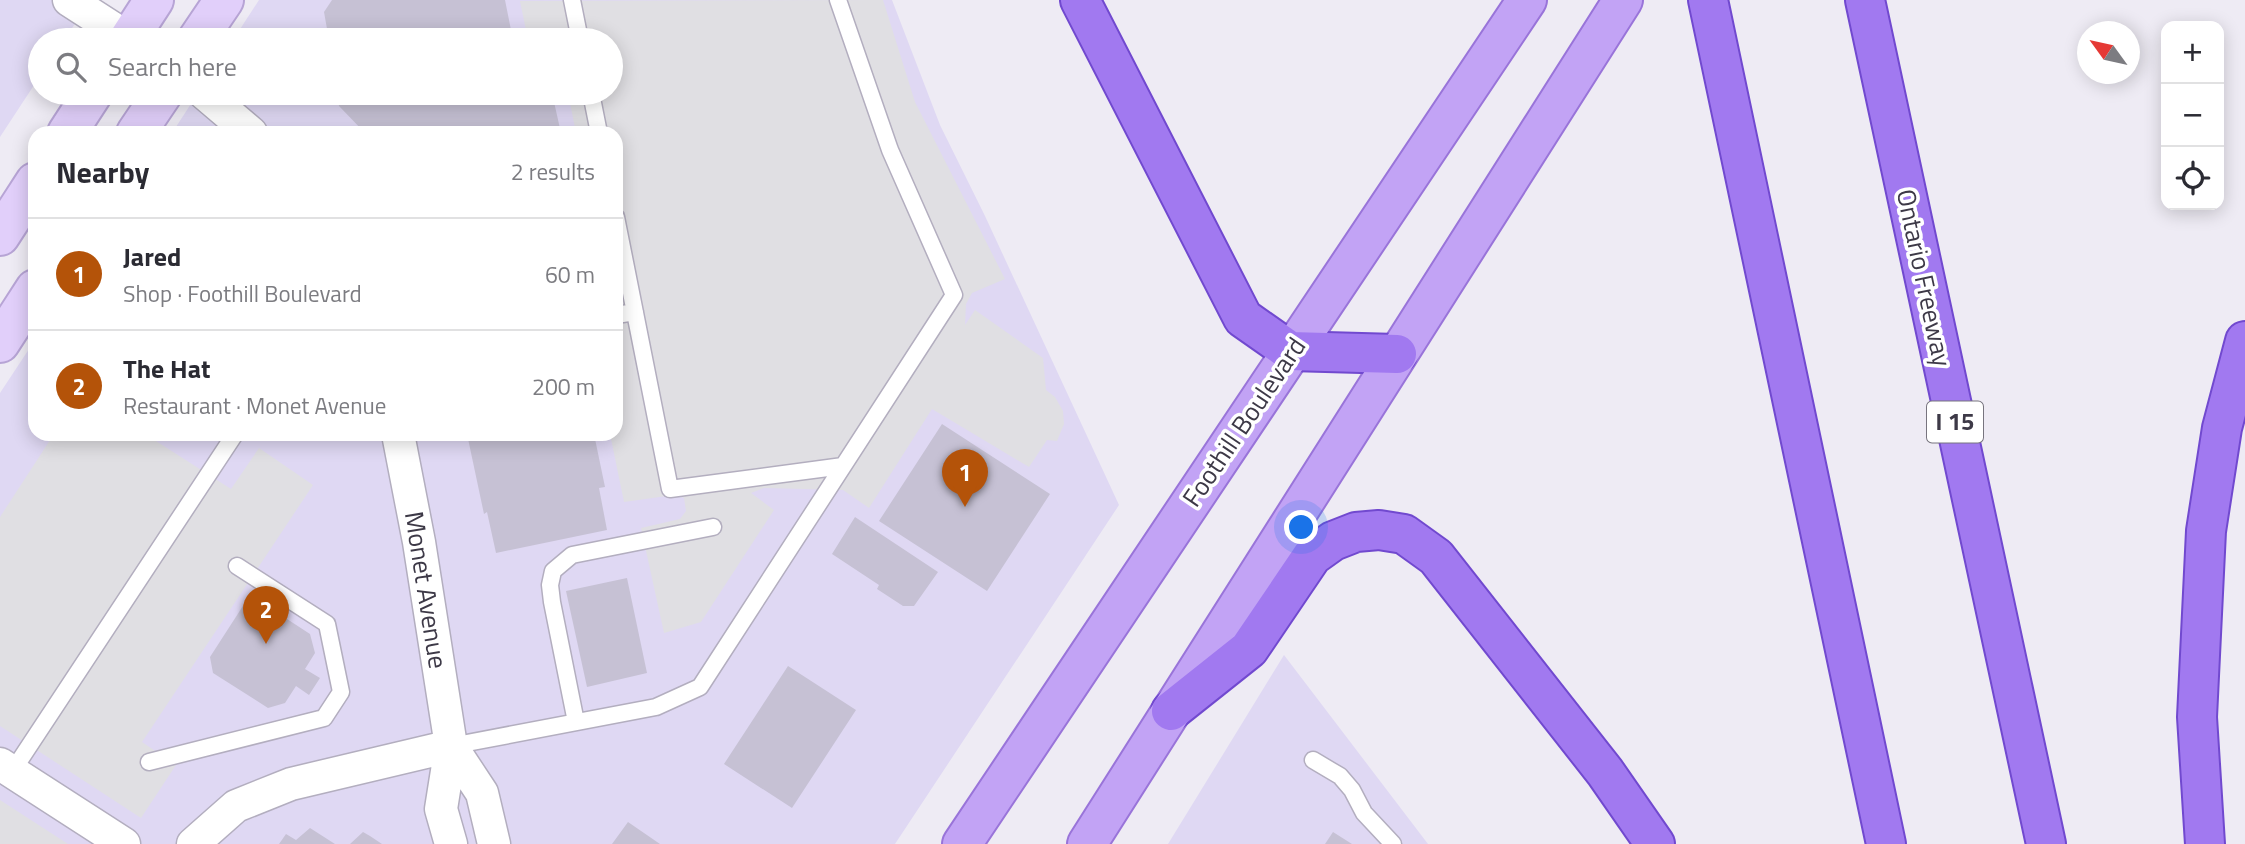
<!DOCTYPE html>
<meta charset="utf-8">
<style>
:root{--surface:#fff;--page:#f2f2f3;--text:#2b2b33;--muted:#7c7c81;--line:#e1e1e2;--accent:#b45309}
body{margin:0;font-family:"Titillium Web",sans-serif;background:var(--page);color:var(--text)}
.controls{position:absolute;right:21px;top:21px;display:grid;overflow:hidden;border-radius:14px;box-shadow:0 4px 18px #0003}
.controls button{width:63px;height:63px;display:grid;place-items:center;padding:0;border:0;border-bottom:2px solid var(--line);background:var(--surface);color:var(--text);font:35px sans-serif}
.compass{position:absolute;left:2077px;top:21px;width:63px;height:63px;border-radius:50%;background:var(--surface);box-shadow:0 4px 18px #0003;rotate:303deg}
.you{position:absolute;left:1302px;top:528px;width:24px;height:24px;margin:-18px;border:5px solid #fff;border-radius:50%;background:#1a73e8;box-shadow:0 0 0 10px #1a73e833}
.badge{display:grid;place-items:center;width:46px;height:46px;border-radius:50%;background:var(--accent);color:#fff;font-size:23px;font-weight:700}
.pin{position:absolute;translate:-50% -58px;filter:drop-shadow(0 2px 4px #0008)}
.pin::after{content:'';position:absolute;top:37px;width:24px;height:21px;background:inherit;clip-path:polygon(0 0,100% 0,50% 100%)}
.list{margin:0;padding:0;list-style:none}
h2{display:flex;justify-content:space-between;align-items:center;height:91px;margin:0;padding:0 28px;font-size:30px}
h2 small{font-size:23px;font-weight:400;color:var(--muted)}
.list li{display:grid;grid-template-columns:46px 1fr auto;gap:21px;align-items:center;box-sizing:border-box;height:112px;padding:0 28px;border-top:2px solid var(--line)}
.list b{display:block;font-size:26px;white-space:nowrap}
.list p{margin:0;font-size:23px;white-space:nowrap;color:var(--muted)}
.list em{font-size:23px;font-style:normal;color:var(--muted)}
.icon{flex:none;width:38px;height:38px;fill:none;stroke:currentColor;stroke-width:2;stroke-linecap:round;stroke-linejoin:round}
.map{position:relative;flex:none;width:2245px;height:844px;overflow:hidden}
.search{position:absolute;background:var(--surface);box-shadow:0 4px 18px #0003;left:28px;top:28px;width:595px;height:77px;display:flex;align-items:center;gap:18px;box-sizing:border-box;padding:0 24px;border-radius:38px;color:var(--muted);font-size:26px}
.panel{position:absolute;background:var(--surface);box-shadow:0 4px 18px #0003;left:28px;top:126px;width:595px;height:315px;border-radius:21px}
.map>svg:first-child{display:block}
</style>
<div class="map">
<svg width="2245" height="844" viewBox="0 0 2245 844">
<rect width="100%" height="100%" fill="#eeebf4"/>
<path fill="#dfd8f3" d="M0 0H91L64 40H40V76L0 137Z
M259 0H892L940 125 985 216 1119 505 895 844H0V393L35 340V434H616V133H172L198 93H611V40H233Z
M1284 655 1428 844H1168Z"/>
<path fill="#e0dfe3" d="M883 0 915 102 1005 279 972 293 966 304 965 325 975 310 1043 358 1046 390 1055 397 1063 411 1064 424 1057 441 1047 440 1029 467 932 409 869 508 843 490 764 488 751 493 774 510 701 622 664 633 641 528 680 519 686 511 684 498 674 495 624 502 610 434H616V355L622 353 616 324V133H576L568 93H611V40H528L520 1Z
M54 434H145L231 489 259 448 313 485 142 742 176 765 141 818 0 726V517Z
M0 800 68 844H0Z"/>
<path fill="#c6c1d4" d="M332 0H505L513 40H329L324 12Z
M337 93H552L561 133H365L339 106Z
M942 424 1050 494 987 591 879 521Z
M467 434H594L605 487 599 488 607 530 496 553 487 512 484 514Z
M855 517 938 572 914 606H903L877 589 879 585 832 554Z
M627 578 647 673 587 687 566 591Z
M250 595 310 634 315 653 305 669 320 678 309 695 296 686 285 703 268 708 213 673 210 657Z
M788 666 856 710 792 808 724 764Z
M628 822 660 844H612Z
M310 828 335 844H279L286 834 296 840Z
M363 832 370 836 382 844H350Z
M1333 832 1352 844H1325Z"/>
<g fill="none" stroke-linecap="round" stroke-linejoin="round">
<g stroke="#b3aebf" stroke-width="19">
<path id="lane" d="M572 0 580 40
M591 93 599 133
M616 217 670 489 843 466
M616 315 635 312
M576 722 552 602 550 585 553 571 572 555 713 527
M451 746 656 707 700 687 954 295 890 150 838 0
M1313 760 1340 776 1352 790 1364 813 1393 844
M149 762 324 718 341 692 327 624 237 566
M12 772 235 434"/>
</g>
<g stroke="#b3aebf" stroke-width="35">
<path id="street" d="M69 0 131 40
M204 93 251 133
M398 434 419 542 451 746 441 809 451 844
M451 746 482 793 494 844
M0 764 124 844
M193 844 236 806 291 784 451 746"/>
</g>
<g stroke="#b7a4d5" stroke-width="42">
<path id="secondary" d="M128 40 154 0
M197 40 224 0
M67 133 93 93
M136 133 163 93
M0 236 35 182
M0 343 35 289"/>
</g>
<g stroke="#9974d9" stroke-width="42">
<path id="primary" d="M962 844 1527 0
M1087 844 1623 0"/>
</g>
<g stroke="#7149cf" stroke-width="42">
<path id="highway" d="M1080 0 1243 318 1290 351 1397 354
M1708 0 1886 844
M1865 0 2046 844
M1171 711 1249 649 1312 556 1333 541 1356 532 1379 530 1404 534 1436 557 1605 772 1655 844
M2205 844 2197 717 2206 531 2222 428 2245 341"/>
</g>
<use href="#lane" stroke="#fff" stroke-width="16"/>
<use href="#street" stroke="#fff" stroke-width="32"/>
<use href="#secondary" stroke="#e1cffa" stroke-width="38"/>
<use href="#primary" stroke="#c2a3f5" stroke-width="38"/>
<use href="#highway" stroke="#a179f0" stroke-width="38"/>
</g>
<g text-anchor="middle" stroke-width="7" stroke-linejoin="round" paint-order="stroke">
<rect fill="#fff" stroke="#77747e" stroke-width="2" x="1927" y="401.5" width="56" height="41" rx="5"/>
<g font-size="24" font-weight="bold" fill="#3d3947">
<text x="1955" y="430">I 15</text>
</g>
<g font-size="26" fill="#3d3947" stroke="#fff">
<text transform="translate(1924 278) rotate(78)" y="9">Ontario Freeway</text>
<text transform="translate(1244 422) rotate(-56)" y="9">Foothill Boulevard</text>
<text transform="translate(426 590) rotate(81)" y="9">Monet Avenue</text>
</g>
</g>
</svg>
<div class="controls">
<button>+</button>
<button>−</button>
<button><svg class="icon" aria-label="locate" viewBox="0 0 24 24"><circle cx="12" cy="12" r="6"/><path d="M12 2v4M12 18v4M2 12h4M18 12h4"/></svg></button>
</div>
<svg class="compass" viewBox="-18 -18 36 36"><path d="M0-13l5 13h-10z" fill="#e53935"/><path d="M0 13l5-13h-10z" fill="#7c7c81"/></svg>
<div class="you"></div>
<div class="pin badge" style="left:965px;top:507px">1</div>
<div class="pin badge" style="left:266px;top:644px">2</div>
<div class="search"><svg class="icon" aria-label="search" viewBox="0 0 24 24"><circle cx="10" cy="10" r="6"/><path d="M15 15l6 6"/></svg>Search here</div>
<section class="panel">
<h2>Nearby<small>2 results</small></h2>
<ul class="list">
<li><span class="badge">1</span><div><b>Jared</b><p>Shop · Foothill Boulevard</p></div><em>60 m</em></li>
<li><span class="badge">2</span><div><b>The Hat</b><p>Restaurant · Monet Avenue</p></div><em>200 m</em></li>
</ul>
</section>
</div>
